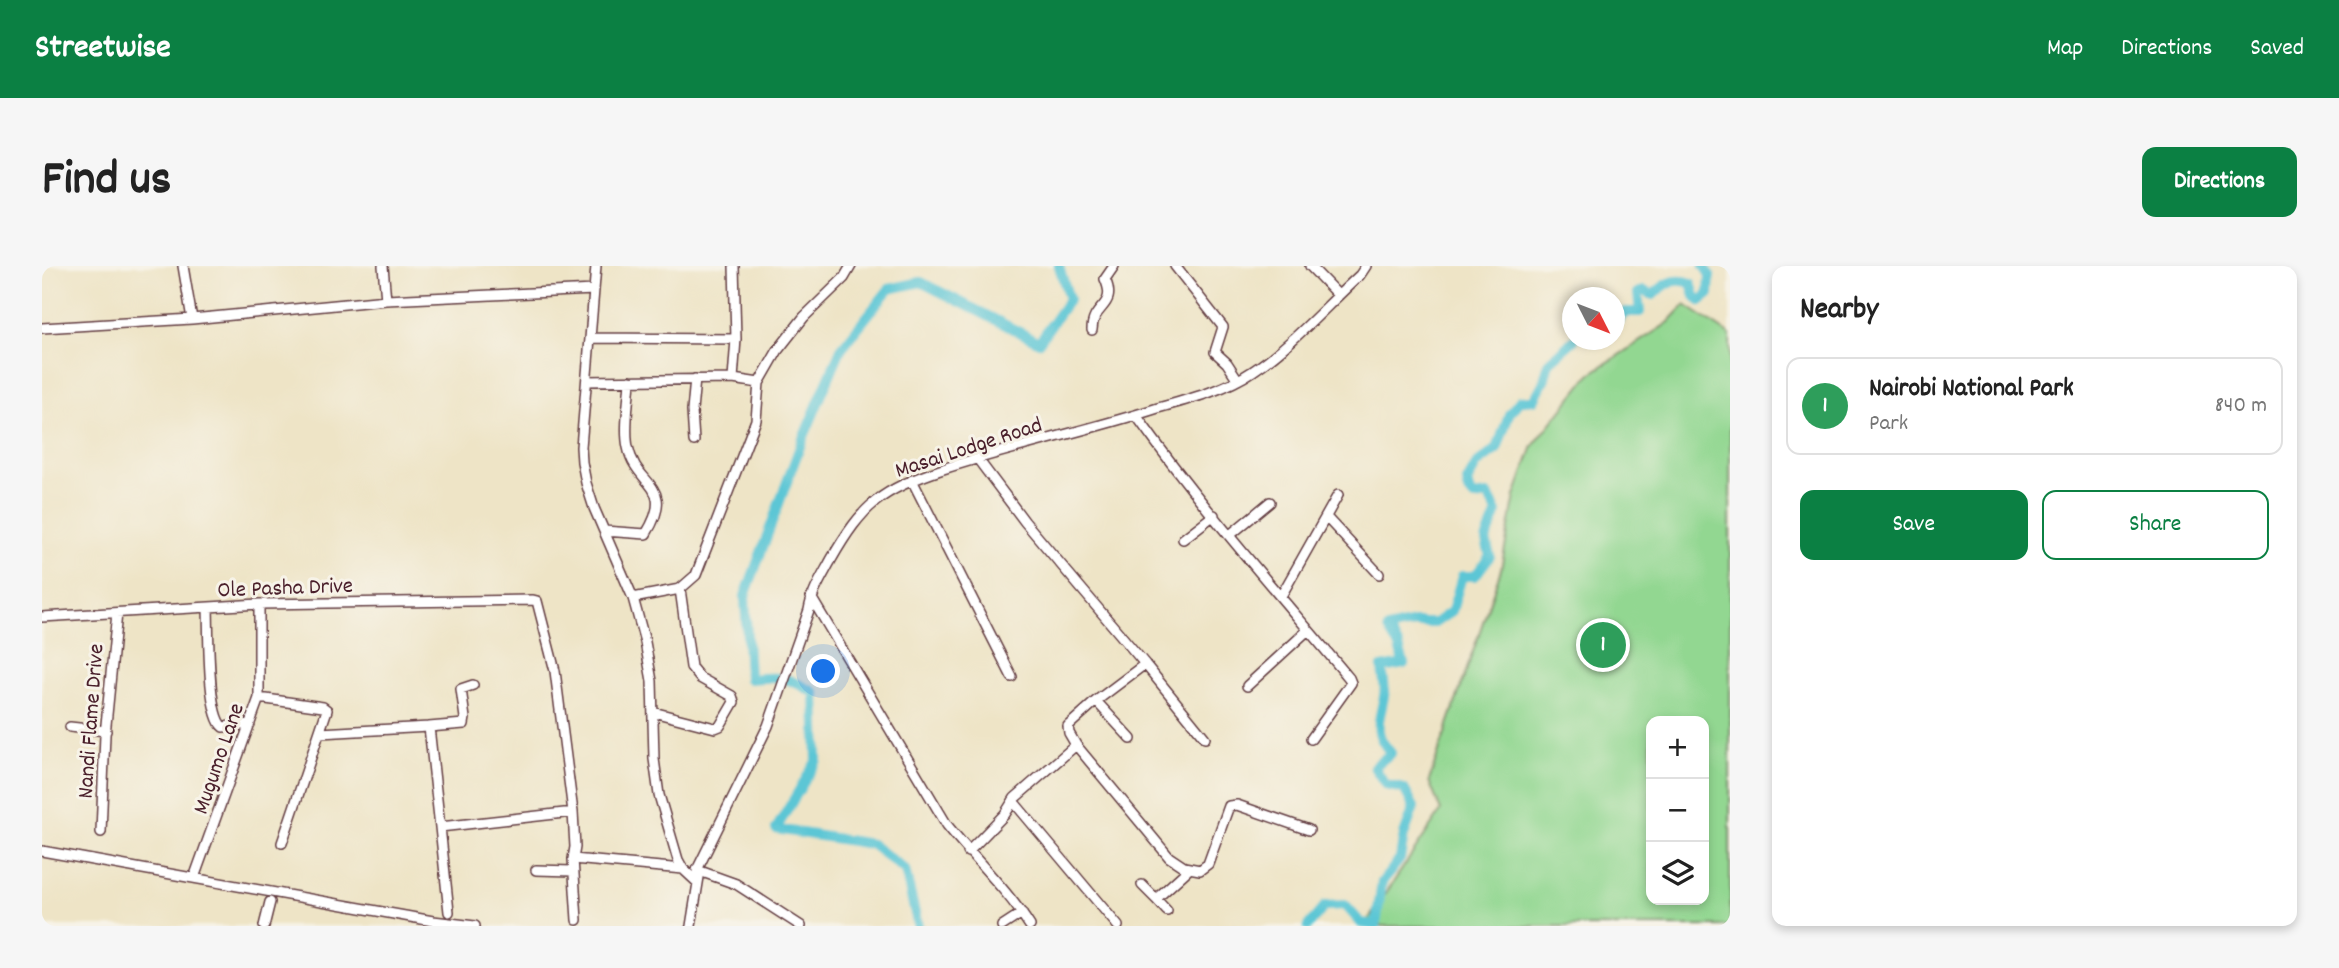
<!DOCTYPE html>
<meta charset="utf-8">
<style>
:root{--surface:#fff;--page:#f6f6f6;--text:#222;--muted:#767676;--line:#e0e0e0;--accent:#0b8043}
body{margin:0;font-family:Dekko,sans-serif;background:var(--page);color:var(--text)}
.controls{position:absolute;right:21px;bottom:21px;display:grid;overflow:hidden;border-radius:14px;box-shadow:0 4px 10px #0003}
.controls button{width:63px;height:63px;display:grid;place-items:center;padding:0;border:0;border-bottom:2px solid var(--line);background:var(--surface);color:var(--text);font:35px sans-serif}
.compass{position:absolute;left:1520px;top:21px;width:63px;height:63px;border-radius:50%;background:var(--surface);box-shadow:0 4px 10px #0003;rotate:132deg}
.you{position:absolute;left:782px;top:406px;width:24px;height:24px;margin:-18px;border:5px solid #fff;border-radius:50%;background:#1a73e8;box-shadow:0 0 0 10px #1a73e833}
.badge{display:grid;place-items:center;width:46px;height:46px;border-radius:50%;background:var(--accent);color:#fff;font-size:23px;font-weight:700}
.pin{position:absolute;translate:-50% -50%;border:4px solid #fff;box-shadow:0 2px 7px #0006}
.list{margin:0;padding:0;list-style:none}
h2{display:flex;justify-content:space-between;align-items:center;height:91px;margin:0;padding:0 28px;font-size:30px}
h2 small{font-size:23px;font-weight:400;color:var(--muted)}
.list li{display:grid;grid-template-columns:46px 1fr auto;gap:21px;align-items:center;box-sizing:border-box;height:98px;margin:0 14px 14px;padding:0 14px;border:2px solid var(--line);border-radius:14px}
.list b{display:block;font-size:26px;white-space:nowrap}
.list p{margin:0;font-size:23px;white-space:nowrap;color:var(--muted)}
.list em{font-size:23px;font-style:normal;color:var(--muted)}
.actions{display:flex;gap:14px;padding:21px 28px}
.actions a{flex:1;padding:16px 0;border:2px solid var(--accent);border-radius:14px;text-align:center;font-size:24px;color:var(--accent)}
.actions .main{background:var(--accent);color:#fff}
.icon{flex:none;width:38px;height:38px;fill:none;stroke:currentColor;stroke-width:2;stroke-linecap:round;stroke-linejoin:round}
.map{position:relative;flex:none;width:1688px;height:660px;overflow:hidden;border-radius:14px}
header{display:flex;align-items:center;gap:42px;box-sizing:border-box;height:98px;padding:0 35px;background:var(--accent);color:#fff}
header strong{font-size:33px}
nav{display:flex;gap:38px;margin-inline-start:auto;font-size:24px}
.intro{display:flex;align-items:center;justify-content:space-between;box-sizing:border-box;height:168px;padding:0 42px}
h1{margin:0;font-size:49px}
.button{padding:18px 32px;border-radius:14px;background:var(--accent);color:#fff;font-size:24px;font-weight:700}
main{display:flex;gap:42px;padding:0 42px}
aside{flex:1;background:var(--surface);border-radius:14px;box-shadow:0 4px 10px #0003}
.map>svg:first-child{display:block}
</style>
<header>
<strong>Streetwise</strong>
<nav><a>Map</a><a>Directions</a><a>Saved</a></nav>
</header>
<div class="intro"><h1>Find us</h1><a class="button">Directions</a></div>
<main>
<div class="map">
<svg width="1688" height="660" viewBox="0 0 1688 660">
<rect width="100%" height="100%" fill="#f7f3e8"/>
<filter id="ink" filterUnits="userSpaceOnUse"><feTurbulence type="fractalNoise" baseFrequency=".0143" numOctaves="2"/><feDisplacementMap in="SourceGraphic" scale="14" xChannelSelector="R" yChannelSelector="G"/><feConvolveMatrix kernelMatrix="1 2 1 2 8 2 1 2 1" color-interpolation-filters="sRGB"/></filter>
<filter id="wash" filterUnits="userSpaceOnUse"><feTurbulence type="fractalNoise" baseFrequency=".00686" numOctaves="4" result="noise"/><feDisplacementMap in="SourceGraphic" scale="28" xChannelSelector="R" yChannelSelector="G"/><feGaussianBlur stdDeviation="1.57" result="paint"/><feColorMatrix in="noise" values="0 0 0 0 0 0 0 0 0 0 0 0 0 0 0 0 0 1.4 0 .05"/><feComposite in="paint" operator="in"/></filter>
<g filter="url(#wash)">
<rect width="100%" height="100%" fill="#eee4c6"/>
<path fill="#92d791" stroke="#6e7b5e" stroke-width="2" fill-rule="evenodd" d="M1643 39 1688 69V660H1322L1399 545 1387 515 1459 303 1473 230 1491 180 1548 108 1626 57ZM1609 455H1662V634H1609Z"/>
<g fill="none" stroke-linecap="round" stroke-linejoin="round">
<path stroke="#5bc6d5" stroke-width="10" d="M1573 58 1583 46H1598L1596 27 1602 25 1611 29C1623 18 1632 11 1649 17L1653 30 1658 35 1667 28 1668 9 1662 0
M1559 74H1563
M876 660 863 604 829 578 734 563 775 494 773 427C744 410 740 410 707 413L703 330 760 175 799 83 847 23 879 16 997 76 1027 33 1017 0
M1266 660 1283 640 1303 639 1319 657 1334 659 1340 616 1358 593 1362 569 1372 541 1362 523 1344 519 1332 501 1349 487C1329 465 1338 455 1342 430 1344 422 1341 411 1340 402L1362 398 1357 381 1346 363 1373 357H1393L1410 345 1420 310H1433L1448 290 1444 274 1455 246 1446 229 1432 231 1427 225 1425 216 1435 198 1455 183 1467 148 1478 134H1492L1502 115 1507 96 1532 74"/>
</g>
</g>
<g filter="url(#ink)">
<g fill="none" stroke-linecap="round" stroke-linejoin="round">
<g stroke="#633d42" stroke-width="12">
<path id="minor" d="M141 0 150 53
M341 0 344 34
M554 0 539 181 540 196 544 217 552 242 591 332 603 376 610 415 612 493 617 529 636 594 641 603 655 616
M1133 0 1181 61 1173 86 1185 97 1196 114
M1268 0 1296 29
M0 62 150 53 344 34 552 24
M1050 64C1050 38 1076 42 1063 13L1072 0
M549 72 694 73
M691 113 717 117
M545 115 691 113 694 73 692 0
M1094 149C1159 241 1235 326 1307 412L1309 417 1269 473
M652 175 650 145 653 113
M935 192 983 256 1103 398 1054 435 1026 460 1027 467 1034 479 1127 591 1142 601 1158 604 1166 598 1187 540 1195 539 1267 564
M870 214 970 411
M1284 251 1337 308
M562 265 604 268C635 218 594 221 586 181 582 163 587 134 588 114
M1188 269 1228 236
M1141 273 1172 249
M1239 330 1296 229
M769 331 905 559C932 593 965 623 988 660
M591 332 638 323 654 309 714 154 717 117 736 84 762 51 802 12 809 0
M166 342C167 365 165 449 181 461L208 458
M0 351 217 338 491 334 495 335 513 405 531 546 533 581 531 593 641 603
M1103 398 1163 472
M1205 420 1265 365
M217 432 281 441 285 444 240 577
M1054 435 1089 473
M611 446 673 462 678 460 692 436 690 430 658 412 649 401 638 323
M28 461 64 465
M387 461 422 458 423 452 419 423 431 419
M278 467 387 461 398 561 531 546
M971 535 1076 660
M398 561 407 646
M59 566 63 469 75 347
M0 585 391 655 433 660
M926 586 963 548 973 532 1034 479
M531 593 535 654
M494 604 531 605
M655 604 694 618 759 660
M152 612 217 432V338
M1100 619 1114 633
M1125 645 1114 633 1148 602
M222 660 228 636
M649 660 657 611 655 604 726 460 767 344C770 326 780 311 789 294 821 238 839 224 901 203 972 180 1045 165 1116 142 1148 133 1183 124 1211 105 1250 79 1283 41 1318 9L1324 0
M960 660 980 647"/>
</g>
<use href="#minor" stroke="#fff" stroke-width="9"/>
</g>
</g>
<g text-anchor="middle" stroke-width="6" stroke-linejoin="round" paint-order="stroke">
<g font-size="23" fill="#4a1f2b" stroke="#f7f3e8">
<text transform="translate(926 180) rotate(-18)" y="8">Masai Lodge Road</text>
<text transform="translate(243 320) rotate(-2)" y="8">Ole Pasha Drive</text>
<text transform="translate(47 455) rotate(-86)" y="8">Nandi Flame Drive</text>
<text transform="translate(175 492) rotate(-71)" y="8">Mugumo Lane</text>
</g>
</g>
</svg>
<div class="controls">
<button>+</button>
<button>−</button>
<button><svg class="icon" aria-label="layers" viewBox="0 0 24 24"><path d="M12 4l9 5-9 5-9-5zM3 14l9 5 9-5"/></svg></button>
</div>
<svg class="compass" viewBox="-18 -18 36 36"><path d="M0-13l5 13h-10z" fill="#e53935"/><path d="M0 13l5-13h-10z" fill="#767676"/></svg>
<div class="you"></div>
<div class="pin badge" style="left:1561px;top:379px;background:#2e9e5b">1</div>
</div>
<aside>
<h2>Nearby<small></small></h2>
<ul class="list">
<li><span class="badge" style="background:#2e9e5b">1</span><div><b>Nairobi National Park</b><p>Park</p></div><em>840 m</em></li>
</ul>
<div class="actions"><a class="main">Save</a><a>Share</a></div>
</aside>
</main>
